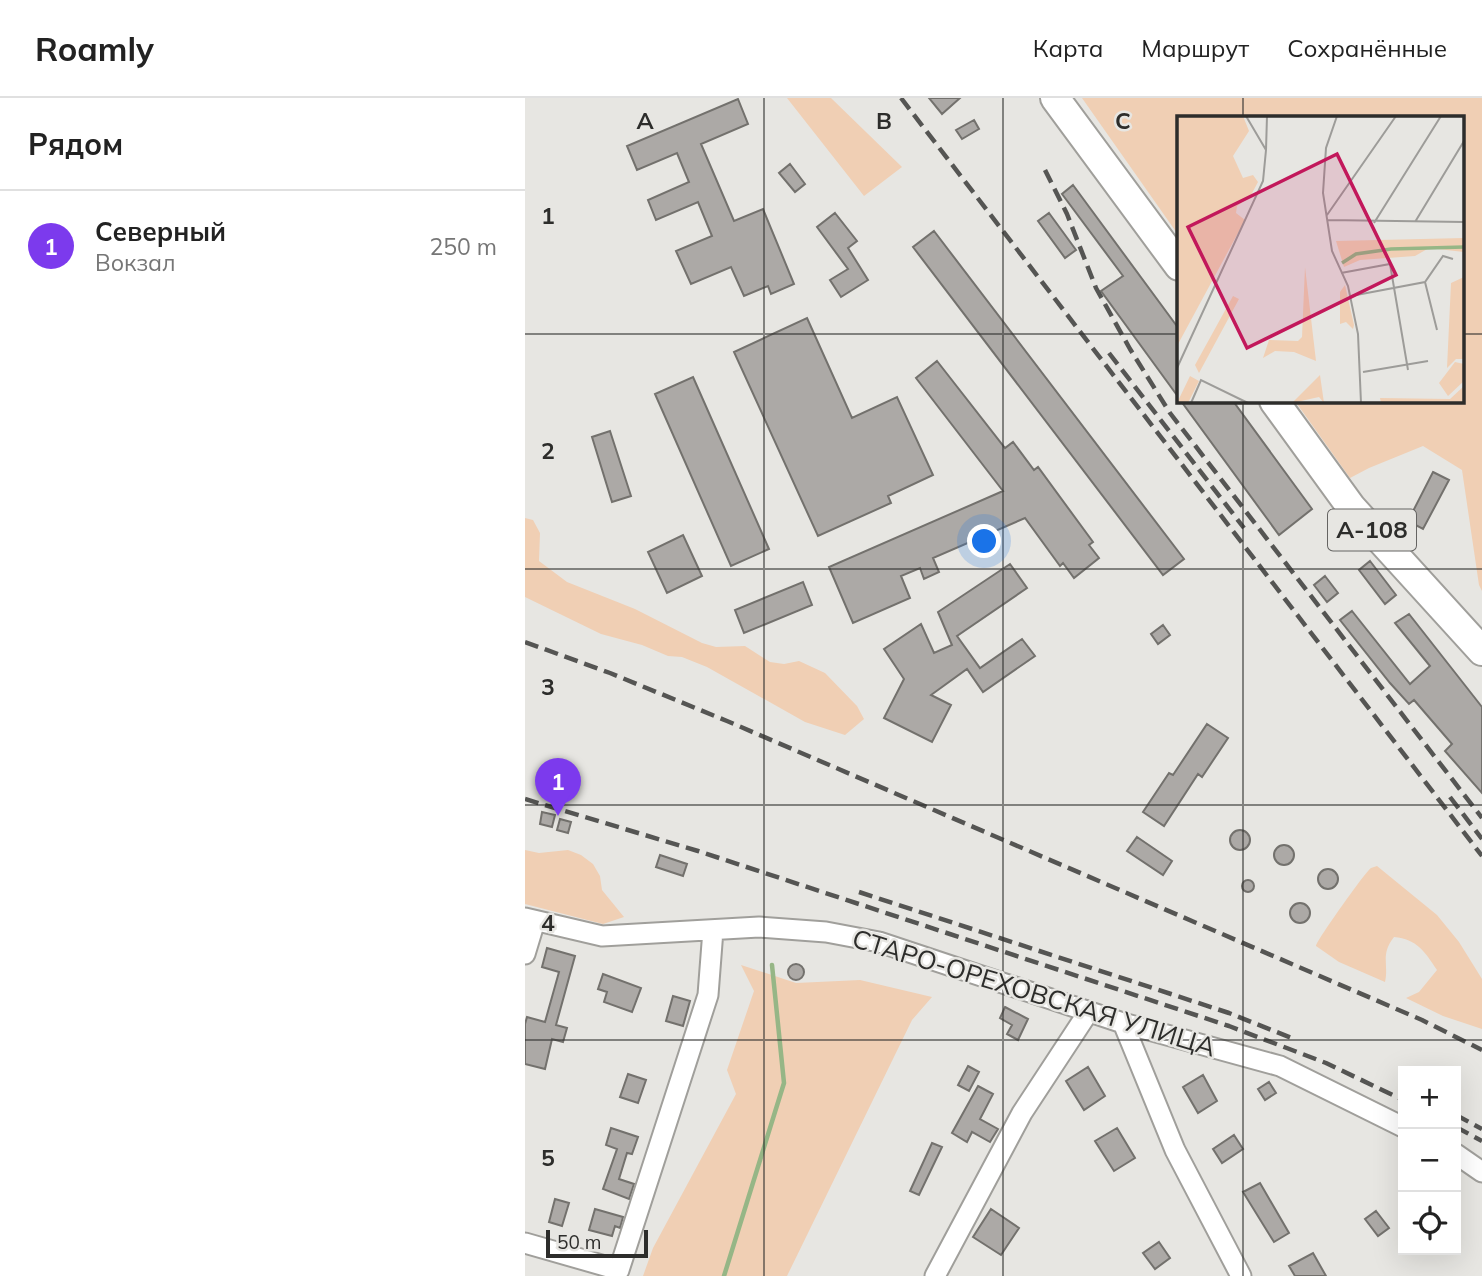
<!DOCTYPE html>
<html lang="ru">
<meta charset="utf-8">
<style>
:root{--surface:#fff;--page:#f6f6f6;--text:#222;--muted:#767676;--line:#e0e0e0;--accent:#7c3aed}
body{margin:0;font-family:Mulish,sans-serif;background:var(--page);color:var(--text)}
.controls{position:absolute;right:21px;bottom:21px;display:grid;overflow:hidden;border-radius:0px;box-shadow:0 7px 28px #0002}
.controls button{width:63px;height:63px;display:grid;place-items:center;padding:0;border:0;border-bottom:2px solid var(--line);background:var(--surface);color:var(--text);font:35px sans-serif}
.scale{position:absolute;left:21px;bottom:18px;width:102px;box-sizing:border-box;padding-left:7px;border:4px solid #2d2d2b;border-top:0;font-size:19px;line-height:24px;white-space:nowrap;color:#2d2d2b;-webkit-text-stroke:5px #e7e6e2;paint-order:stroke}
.you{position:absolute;left:460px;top:444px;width:24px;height:24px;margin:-18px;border:5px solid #fff;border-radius:50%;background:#1a73e8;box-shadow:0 0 0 10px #1a73e833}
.badge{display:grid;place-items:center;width:46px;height:46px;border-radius:50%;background:var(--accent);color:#fff;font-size:23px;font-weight:700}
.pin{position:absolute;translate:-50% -58px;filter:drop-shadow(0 2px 4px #0008)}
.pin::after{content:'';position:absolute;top:37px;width:24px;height:21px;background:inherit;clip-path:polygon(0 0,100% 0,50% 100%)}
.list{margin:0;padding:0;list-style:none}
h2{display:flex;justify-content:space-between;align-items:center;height:91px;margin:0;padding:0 28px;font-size:30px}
h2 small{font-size:23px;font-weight:400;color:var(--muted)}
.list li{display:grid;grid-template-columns:46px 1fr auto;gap:21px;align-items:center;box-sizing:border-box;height:112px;padding:0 28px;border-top:2px solid var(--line)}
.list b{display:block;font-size:26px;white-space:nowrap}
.list p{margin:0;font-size:23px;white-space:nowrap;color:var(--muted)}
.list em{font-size:23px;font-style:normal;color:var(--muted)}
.icon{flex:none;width:38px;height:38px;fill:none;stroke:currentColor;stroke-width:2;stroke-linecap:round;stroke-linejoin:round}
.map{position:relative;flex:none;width:957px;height:1178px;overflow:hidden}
header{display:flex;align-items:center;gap:42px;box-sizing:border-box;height:98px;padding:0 35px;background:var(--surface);border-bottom:2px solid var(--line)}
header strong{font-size:33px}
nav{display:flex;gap:38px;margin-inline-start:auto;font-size:24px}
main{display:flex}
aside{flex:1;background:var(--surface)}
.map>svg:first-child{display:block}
</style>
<header>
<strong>Roamly</strong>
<nav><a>Карта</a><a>Маршрут</a><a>Сохранённые</a></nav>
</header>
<main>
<aside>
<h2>Рядом<small></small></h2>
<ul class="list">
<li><span class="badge">1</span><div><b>Северный</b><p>Вокзал</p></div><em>250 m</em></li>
</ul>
</aside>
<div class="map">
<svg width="957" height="1178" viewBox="0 0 957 1178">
<rect width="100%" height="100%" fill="#e7e6e2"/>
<path fill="#f0cfb4" d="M262 0H306L377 69 339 98Z
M557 0H957V493L954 487 937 372 898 348 844 370 825 380 770 303H938V19H654V138Z
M0 420 8 422 15 435 14 463 42 484 110 511 177 545 191 549 220 548 245 564 259 566 274 563 300 575 332 608 339 621 320 637 280 624 182 569 157 559 143 558 117 547 76 536 0 499Z
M0 752 14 755 43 752 56 757 68 766 75 778 77 792 99 819 78 826 0 806Z
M852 768 912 817 934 844 957 881V931L918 918 881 900 894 894 912 872C900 854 892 841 869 839 855 857 864 866 860 884L814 864 791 848C792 842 841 773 846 770 848 769 850 769 852 768Z
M216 867 271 885 335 882 407 899 387 922 262 1178H118L128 1150 211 996 202 972 229 893Z"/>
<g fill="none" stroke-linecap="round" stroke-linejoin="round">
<path stroke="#96b686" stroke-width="4.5" d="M199 1178 259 985 247 867"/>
</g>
<path fill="#aca9a6" stroke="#73716d" stroke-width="2" d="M404 0H435L417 16Z
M213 1 223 26 176 46 209 123 238 111 269 186 246 196 243 188 219 198 206 169 166 186 151 153 187 138 173 104 131 122 123 102 164 84 152 55 112 72 102 48Z
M449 22 454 31 437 41 431 32Z
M265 66 280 86 270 94 254 75Z
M548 87 654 231V300L576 193 598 178 537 96Z
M310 115 332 143 323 150 343 182 316 199 305 182 323 171 292 129Z
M524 115 551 152 540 160 513 123Z
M409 133 659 461 638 477 388 149Z
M282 220 327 320 372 299 408 377 363 398 366 405 293 438 209 254Z
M412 263 480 350 488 344 509 372 513 369 568 444 564 447 574 460 549 480 538 465 535 468 500 420 408 460 414 474 399 481 395 470 376 478 385 500 328 525 304 469 478 393 391 280Z
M168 279 244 451 206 468 130 296Z
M656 303H708L787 411 754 437Z
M85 333 106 398 87 404 67 339Z
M908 374 924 382 898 431 883 423Z
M158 437 177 478 142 495 123 454Z
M845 463 871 497 860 506 834 472Z
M485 466 502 490 432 538 455 570 497 541 510 558 458 594 442 571 406 597 426 607 407 644 359 620 379 581 359 551 396 526 409 555 427 547 413 514Z
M800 478 813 495 802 504 789 487Z
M278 484 287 507 219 535 210 512Z
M827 513 885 586 905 568 870 525 884 516 957 609V695L920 653 927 646 889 602 884 606 865 585 815 522Z
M638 527 645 537 633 546 626 536Z
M682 626 703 640 677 679 673 676 639 728 618 714 644 675 648 677Z
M17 714 30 717 27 729 15 726Z
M35 721 46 724 43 735 32 732Z
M705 742a10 10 0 1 1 20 0a10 10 0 1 1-20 0Z
M612 739 647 763 638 777 602 753Z
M749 757a10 10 0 1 1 20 0a10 10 0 1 1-20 0Z
M135 757 162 766 158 778 131 769Z
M793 781a10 10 0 1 1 20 0a10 10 0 1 1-20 0Z
M717 788a6 6 0 1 1 12 0a6 6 0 1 1-12 0Z
M765 815a10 10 0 1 1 20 0a10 10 0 1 1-20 0Z
M22 850 50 858 31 927 42 930 38 944 27 941 20 971 0 966V926L2 919 20 924 34 874 17 869Z
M263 874a8 8 0 1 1 16 0a8 8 0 1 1-16 0Z
M78 876 116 890 107 914 79 904 82 894 73 891Z
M148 898 165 903 158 928 141 923Z
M480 909 503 921 493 942 482 936 487 927 475 920Z
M443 968 454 974 444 993 433 987Z
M563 969 580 998 559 1012 541 983Z
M103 976 121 982 113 1005 95 999Z
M678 977 692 1003 673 1015 658 989Z
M744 984 751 995 740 1002 733 991Z
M453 988 468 996 455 1021 473 1031 465 1044 447 1034 442 1044 427 1035Z
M86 1030 113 1039 107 1056 102 1055 94 1081 109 1086 104 1101 78 1091 92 1051 81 1047Z
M592 1030 610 1060 589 1073 570 1043Z
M709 1037 718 1051 697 1065 688 1051Z
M407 1045 417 1049 394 1097 385 1093Z
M735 1085 764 1135 749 1144 718 1094Z
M30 1101 44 1105 37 1128 24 1124Z
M70 1111 98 1119 95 1130 90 1128 87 1138 64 1132Z
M466 1111 494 1130 476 1157 448 1139Z
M851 1113 864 1130 853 1138 840 1121Z
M634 1144 645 1160 630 1171 618 1155Z
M788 1155 801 1178H770L764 1168Z"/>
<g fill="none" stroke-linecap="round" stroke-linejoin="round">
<g stroke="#a09f9b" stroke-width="23">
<path id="minor" d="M0 820 77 838 234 829 301 834 354 844 598 925 755 968 878 1029
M0 856 10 823
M598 925 650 1052 716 1178
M931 1056 957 1074
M0 1145 94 1172 183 897 188 832
M410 1178 497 1015 564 913"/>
</g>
<g stroke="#a09f9b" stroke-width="32">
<path id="highway" d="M530 0 654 168
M749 303 826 409 957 553"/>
</g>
<use href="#minor" stroke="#fff" stroke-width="19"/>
<use href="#highway" stroke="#fff" stroke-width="28"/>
<path stroke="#555553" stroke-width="4.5" stroke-dasharray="14 7" stroke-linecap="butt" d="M376 0 957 758
M520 72 542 116 571 190 605 251 645 315 957 720
M584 255 719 430
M0 544 85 575 202 623 897 922 957 952
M925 699 957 741
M0 701 173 753 704 928 801 965 878 1002
M334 794 704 915 769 941
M931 1017 957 1031
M931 1029 957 1043"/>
</g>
<path fill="none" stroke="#2d2d2b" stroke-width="2" stroke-opacity="0.55" d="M239 0V1178M478 0V1178M718 0V19M0 236H654M938 236H957M718 303V1178M0 471H957M0 707H957M0 942H957"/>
<g text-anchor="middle" stroke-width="5" stroke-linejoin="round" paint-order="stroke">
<rect fill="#e7e6e2" stroke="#656462" stroke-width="2" x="803" y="411.5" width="88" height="41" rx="5"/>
<g font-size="24" font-weight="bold" fill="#2d2d2b">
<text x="847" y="440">А-108</text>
</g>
<g font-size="26" fill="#2d2d2b" stroke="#e7e6e2">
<text transform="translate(509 895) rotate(17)" y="9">СТАРО-ОРЕХОВСКАЯ УЛИЦА</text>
</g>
</g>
<g transform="translate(652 18)">
<rect width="287" height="287" fill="#e7e6e2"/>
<path d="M0 0H66L72 15 56 40 66 62 76 59 81 66 73 81 60 90 59 97 68 104 0 230ZM287 122V136L252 132 238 140 183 144 167 151 159 125ZM128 151 139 245 117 236 98 235 86 242 92 224 121 225 125 221ZM287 161V243H279L270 252 274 167ZM168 169 177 209 176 213 169 206 163 208V176ZM56 180 62 183 22 257 18 249ZM278 246 287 248V265L271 280 262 267ZM143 259 147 287 142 281 115 287ZM13 260 22 265 11 287H0ZM287 270V287H204L203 282 273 283Z" fill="#f0cfb4"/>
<path fill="none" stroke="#96b686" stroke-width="3.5" d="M165 147 179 138 214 133 287 131"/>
<path fill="none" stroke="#9d9c99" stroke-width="2" d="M160 0 149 32 146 77 155 135 171 170 181 218 184 287M89 34 90 0M150 99 219 0M151 104 287 106M238 106 287 25M197 107 264 0M164 157 213 148 231 254M248 166 260 214M174 180 248 166 266 140 276 143M0 252 86 65 89 34 69 0M186 256 251 245M14 287 24 264 71 287"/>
<path fill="#c2185b" fill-opacity="0.15" stroke="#c2185b" stroke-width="3.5" d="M160 38 219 159 70 232 11 111Z"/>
<rect width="287" height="287" fill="none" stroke="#2d2d2b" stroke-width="3.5"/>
</g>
<g font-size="23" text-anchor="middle" font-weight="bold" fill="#2d2d2b" stroke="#e7e6e2" stroke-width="5" stroke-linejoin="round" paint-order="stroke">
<text x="120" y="31">A</text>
<text x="359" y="31">B</text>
<text x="598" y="31">C</text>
<text x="23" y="126">1</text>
<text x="23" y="361">2</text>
<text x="23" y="597">3</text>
<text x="23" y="833">4</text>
<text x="23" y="1068">5</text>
</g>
</svg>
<div class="controls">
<button>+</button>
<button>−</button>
<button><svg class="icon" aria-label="locate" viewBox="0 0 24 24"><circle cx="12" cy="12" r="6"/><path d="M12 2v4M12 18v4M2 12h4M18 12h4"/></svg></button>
</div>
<div class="scale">50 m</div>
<div class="you"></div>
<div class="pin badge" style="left:33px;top:718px">1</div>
</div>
</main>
